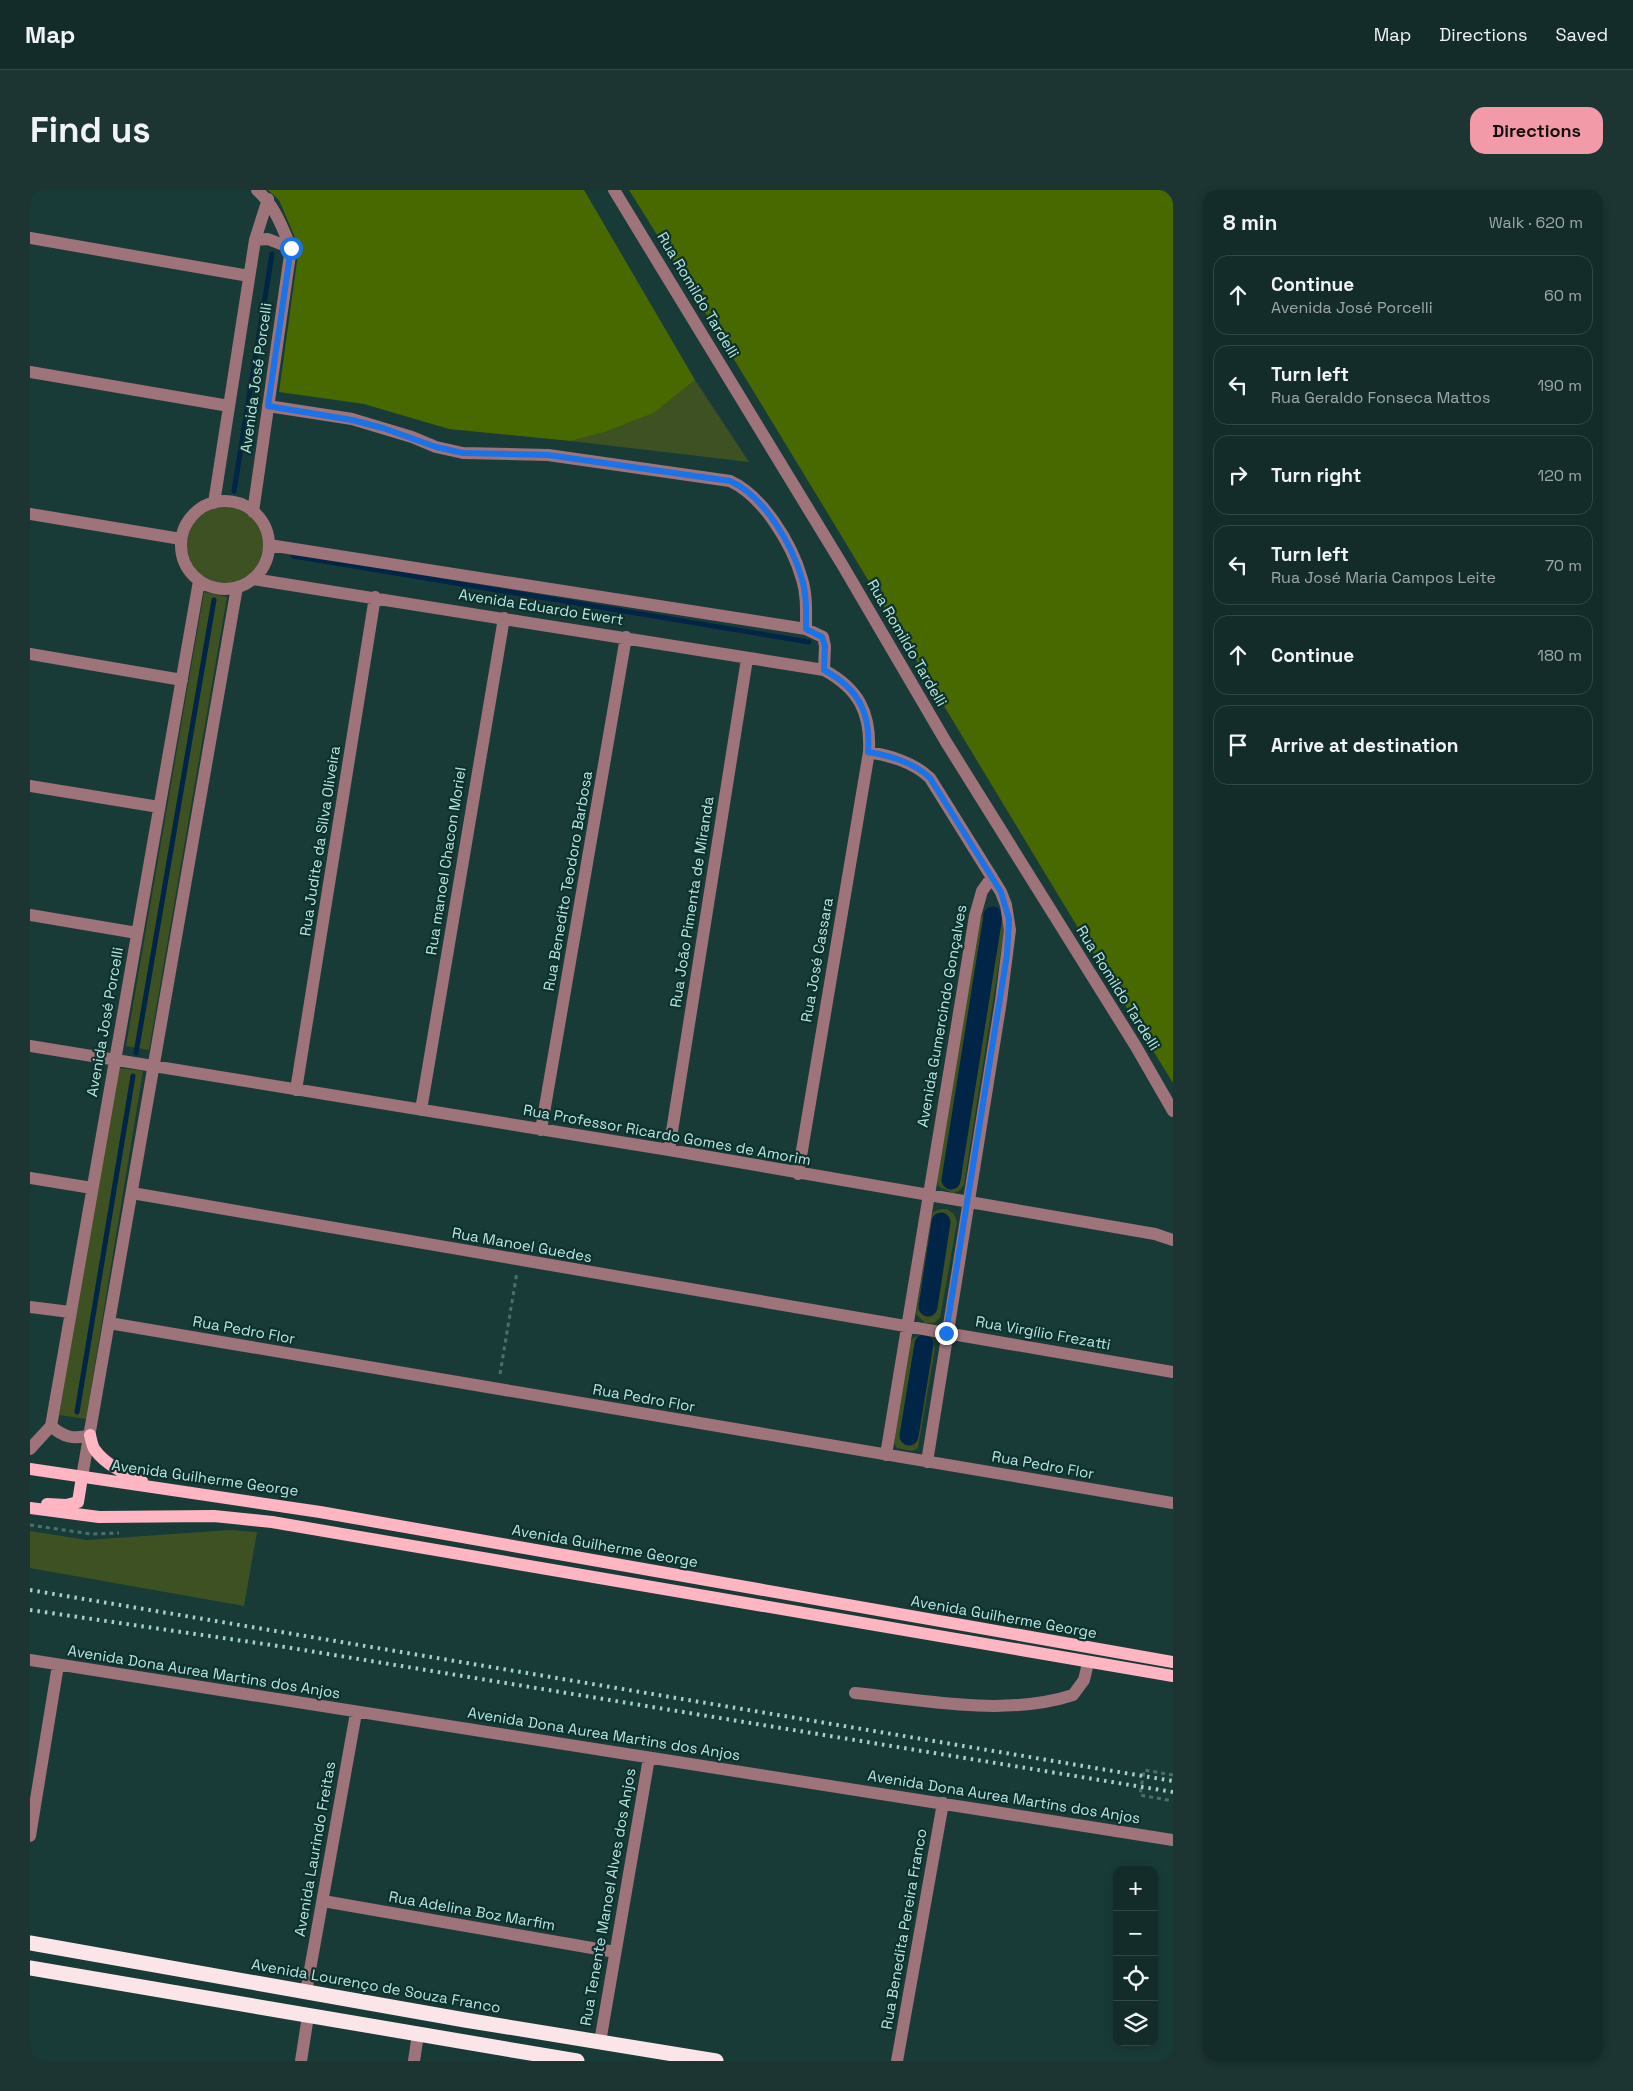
<!DOCTYPE html>
<meta charset="utf-8">
<style>
:root{--surface:#132c2a;--page:#1c3432;--text:#f1f3f6;--muted:#9da7a8;--line:#324847;--accent:#f39aa9}
body{margin:0;font-family:"Space Grotesk",sans-serif;background:var(--page);color:var(--text)}
.controls{position:absolute;right:15px;bottom:15px;display:grid;overflow:hidden;border-radius:10px;box-shadow:0 2px 8px #0003}
.controls button{width:45px;height:45px;display:grid;place-items:center;padding:0;border:0;border-bottom:1px solid var(--line);background:var(--surface);color:var(--text);font:25px sans-serif}
.stop{position:absolute;width:15px;height:15px;margin:-11px;border:4px solid #1a73e8;border-radius:50%;background:#fff}
.stop.end{background:#1a73e8;border-color:#fff;box-shadow:0 1px 5px #0008}
.list{margin:0;padding:0;list-style:none}
h2{display:flex;justify-content:space-between;align-items:center;height:65px;margin:0;padding:0 20px;font-size:21px}
h2 small{font-size:16px;font-weight:400;color:var(--muted)}
.list li{display:grid;grid-template-columns:32px 1fr auto;gap:15px;align-items:center;box-sizing:border-box;height:80px;margin:0 10px 10px;padding:0 10px;border:1px solid var(--line);border-radius:15px}
.list b{display:block;font-size:19px;white-space:nowrap}
.list p{margin:0;font-size:16px;white-space:nowrap;color:var(--muted)}
.list em{font-size:16px;font-style:normal;color:var(--muted)}
.icon{flex:none;width:28px;height:28px;fill:none;stroke:currentColor;stroke-width:2;stroke-linecap:round;stroke-linejoin:round}
.map{position:relative;flex:none;width:1143px;height:1871px;overflow:hidden;border-radius:15px}
header{display:flex;align-items:center;gap:30px;box-sizing:border-box;height:70px;padding:0 25px;background:var(--surface);border-bottom:1px solid var(--line)}
header strong{font-size:24px}
nav{display:flex;gap:28px;margin-inline-start:auto;font-size:18px}
.intro{display:flex;align-items:center;justify-content:space-between;box-sizing:border-box;height:120px;padding:0 30px}
h1{margin:0;font-size:35px}
.button{padding:12px 22px;border-radius:15px;background:var(--accent);color:#111;font-size:18px;font-weight:700}
main{display:flex;gap:30px;padding:0 30px}
aside{flex:1;background:var(--surface);border-radius:15px;box-shadow:0 2px 8px #0003}
.map>svg:first-child{display:block}
</style>
<header>
<strong>Map</strong>
<nav><a>Map</a><a>Directions</a><a>Saved</a></nav>
</header>
<div class="intro"><h1>Find us</h1><a class="button">Directions</a></div>
<main>
<div class="map">
<svg width="1143" height="1871" viewBox="0 0 1143 1871">
<rect width="100%" height="100%" fill="#193b38"/>
<path fill="#3d5122" d="M665 190 719 272 541 251 575 242 624 223Z
M157 355a38 38 0 1 1 76 0a38 38 0 1 1-76 0Z
M174 402 197 407 119 860 96 856Z
M959 719 971 721 976 728 934 995 929 1001 923 1003 908 996 907 990 949 730Z
M89 878 113 881 56 1229 29 1225Z
M911 1019H917L924 1024 927 1032 910 1128 904 1133H895L886 1124 901 1030 903 1022Z
M889 1146C898 1147 902 1148 905 1158L888 1258 882 1261 867 1258 864 1253 879 1155 883 1148Z
M200 1340 227 1342 214 1416 0 1378V1341L57 1350Z"/>
<path fill="#476900" d="M238 0H554L665 190 624 223 575 242 541 251 419 239 334 214 249 202 269 57 249 10Z
M599 0H1143V893C960 596 784 295 599 0Z"/>
<g fill="none" stroke-linecap="round" stroke-linejoin="round">
<path stroke="#002547" stroke-width="5" d="M204 301 242 64
M263 366 779 452
M106 863 184 410
M47 1222 103 886"/>
<path stroke="#002547" stroke-width="19" d="M921 990 963 726
M898 1117 911 1032
M879 1246 894 1154"/>
<path stroke="#4a706d" stroke-width="3" stroke-dasharray="4 4" stroke-linecap="butt" d="M470 1184 487 1082
M0 1335 61 1344 89 1343
M1143 1585 1114 1580 1110 1605 1143 1611"/>
<path stroke="#9f737a" stroke-width="12" d="M584 0 813 376 916 552 1105 855 1143 921
M0 48 219 86
M225 50 238 49 261 58
M0 182 199 216
M238 216 322 229 382 247 406 257 433 263 518 265 700 291C733 306 762 354 772 389 777 405 776 422 776 439
M151 355a44 44 0 1 1 88 0a44 44 0 1 1-88 0Z
M184 313 225 50 238 9
M223 322 261 58C252 37 245 16 227 0
M0 324 151 349
M239 355 776 439 793 447 795 456 794 480C829 499 841 523 839 562L768 984
M223 389 794 480
M0 464 152 490
M839 562C861 566 883 572 900 588L971 702 976 715 980 740 971 811 897 1272
M0 596 129 617
M0 725 107 743
M0 856 639 960 1125 1044 1143 1050
M266 900 345 407
M391 920 474 428
M511 940 596 447
M639 960 717 469
M0 988 62 998
M102 1003 1143 1182
M0 1117 40 1122
M79 1133 1143 1313
M21 1236 169 391
M21 1236C33 1247 44 1250 60 1245
M0 1259 21 1236
M856 1265 945 726 952 701 962 687
M52 1287 207 397
M0 1470 1143 1650
M825 1503C895 1510 975 1527 1043 1505L1054 1490 1058 1473
M0 1646 28 1475
M293 1711 585 1762
M276 1802 326 1523
M570 1852 619 1568
M271 1871 278 1826
M384 1871 388 1844
M867 1871 913 1613"/>
<path stroke="#ffb6c2" stroke-width="12" d="M60 1245C61 1249 62 1256 65 1260 75 1274 96 1285 112 1291
M0 1279 290 1322 1143 1472
M17 1314 36 1315 48 1312 52 1287
M0 1318 69 1327 184 1326 242 1332 1143 1486"/>
<path stroke="#fce5e8" stroke-width="15" d="M0 1753 435 1830 686 1871
M0 1778 547 1871"/>
<path stroke="#a3d1cc" stroke-width="4" stroke-dasharray="2.5 5" stroke-linecap="butt" d="M0 1400 1143 1591
M0 1420 255 1457 1143 1602"/>
</g>
<g fill="none" stroke-linecap="round" stroke-linejoin="round">
<path stroke="#1a73e8" stroke-width="6" d="M261 58 238 216 322 230 353 238 406 257 433 263 518 265 700 291C733 305 762 354 772 389 777 405 776 422 776 439L792 447 795 456 794 480C829 499 841 523 838 562 861 566 883 572 900 588L971 702 979 729 977 765 916 1143"/>
</g>
<g text-anchor="middle" stroke-width="4.5" stroke-linejoin="round" paint-order="stroke">
<g font-size="15" fill="#b7e7e2" stroke="#0e312e">
<text transform="translate(668 105) rotate(59)" y="5">Rua Romildo Tardelli</text>
<text transform="translate(226 188) rotate(-82)" y="5">Avenida José Porcelli</text>
<text transform="translate(511 417) rotate(9)" y="5">Avenida Eduardo Ewert</text>
<text transform="translate(877 453) rotate(60)" y="5">Rua Romildo Tardelli</text>
<text transform="translate(290 651) rotate(-81)" y="5">Rua Judite da Silva Oliveira</text>
<text transform="translate(416 671) rotate(-81)" y="5">Rua manoel Chacon Moriel</text>
<text transform="translate(538 691) rotate(-80)" y="5">Rua Benedito Teodoro Barbosa</text>
<text transform="translate(662 712) rotate(-81)" y="5">Rua João Pimenta de Miranda</text>
<text transform="translate(787 770) rotate(-80)" y="5">Rua José Cassara</text>
<text transform="translate(1088 798) rotate(58)" y="5">Rua Romildo Tardelli</text>
<text transform="translate(912 826) rotate(-80)" y="5">Avenida Gumercindo Gonçalves</text>
<text transform="translate(75 832) rotate(-80)" y="5">Avenida José Porcelli</text>
<text transform="translate(637 945) rotate(10)" y="5">Rua Professor Ricardo Gomes de Amorim</text>
<text transform="translate(492 1055) rotate(10)" y="5">Rua Manoel Guedes</text>
<text transform="translate(214 1140) rotate(10)" y="5">Rua Pedro Flor</text>
<text transform="translate(1013 1143) rotate(10)" y="5">Rua Virgílio Frezatti</text>
<text transform="translate(614 1208) rotate(10)" y="5">Rua Pedro Flor</text>
<text transform="translate(1013 1275) rotate(10)" y="5">Rua Pedro Flor</text>
<text transform="translate(175 1288) rotate(8)" y="5">Avenida Guilherme George</text>
<text transform="translate(575 1356) rotate(10)" y="5">Avenida Guilherme George</text>
<text transform="translate(974 1427) rotate(10)" y="5">Avenida Guilherme George</text>
<text transform="translate(174 1482) rotate(9)" y="5">Avenida Dona Aurea Martins dos Anjos</text>
<text transform="translate(574 1544) rotate(9)" y="5">Avenida Dona Aurea Martins dos Anjos</text>
<text transform="translate(974 1607) rotate(9)" y="5">Avenida Dona Aurea Martins dos Anjos</text>
<text transform="translate(285 1659) rotate(-80)" y="5">Avenida Laurindo Freitas</text>
<text transform="translate(578 1707) rotate(-80)" y="5">Rua Tenente Manoel Alves dos Anjos</text>
<text transform="translate(442 1721) rotate(10)" y="5">Rua Adelina Boz Marfim</text>
<text transform="translate(874 1739) rotate(-80)" y="5">Rua Benedita Pereira Franco</text>
<text transform="translate(346 1796) rotate(10)" y="5">Avenida Lourenço de Souza Franco</text>
</g>
</g>
</svg>
<div class="controls">
<button>+</button>
<button>−</button>
<button><svg class="icon" aria-label="locate" viewBox="0 0 24 24"><circle cx="12" cy="12" r="6"/><path d="M12 2v4M12 18v4M2 12h4M18 12h4"/></svg></button>
<button><svg class="icon" aria-label="layers" viewBox="0 0 24 24"><path d="M12 4l9 5-9 5-9-5zM3 14l9 5 9-5"/></svg></button>
</div>
<div class="stop" style="left:261px;top:58px"></div>
<div class="stop end" style="left:916px;top:1143px"></div>
</div>
<aside>
<h2>8 min<small>Walk · 620 m</small></h2>
<ul class="list">
<li><svg class="icon" aria-label="ahead" viewBox="0 0 24 24"><path d="M12 20V5M6 11l6-6 6 6"/></svg><div><b>Continue</b><p>Avenida José Porcelli</p></div><em>60 m</em></li>
<li><svg class="icon" aria-label="left" viewBox="0 0 24 24"><path d="M17 20v-9H6M10 6l-5 5 5 5"/></svg><div><b>Turn left</b><p>Rua Geraldo Fonseca Mattos</p></div><em>190 m</em></li>
<li><svg class="icon" aria-label="right" viewBox="0 0 24 24"><path d="M7 20v-9h11M14 6l5 5-5 5"/></svg><div><b>Turn right</b></div><em>120 m</em></li>
<li><svg class="icon" aria-label="left" viewBox="0 0 24 24"><path d="M17 20v-9H6M10 6l-5 5 5 5"/></svg><div><b>Turn left</b><p>Rua José Maria Campos Leite</p></div><em>70 m</em></li>
<li><svg class="icon" aria-label="ahead" viewBox="0 0 24 24"><path d="M12 20V5M6 11l6-6 6 6"/></svg><div><b>Continue</b></div><em>180 m</em></li>
<li><svg class="icon" aria-label="arrive" viewBox="0 0 24 24"><path d="M6 21V4h12l-3 4 3 4H6"/></svg><div><b>Arrive at destination</b></div></li>
</ul>
</aside>
</main>
